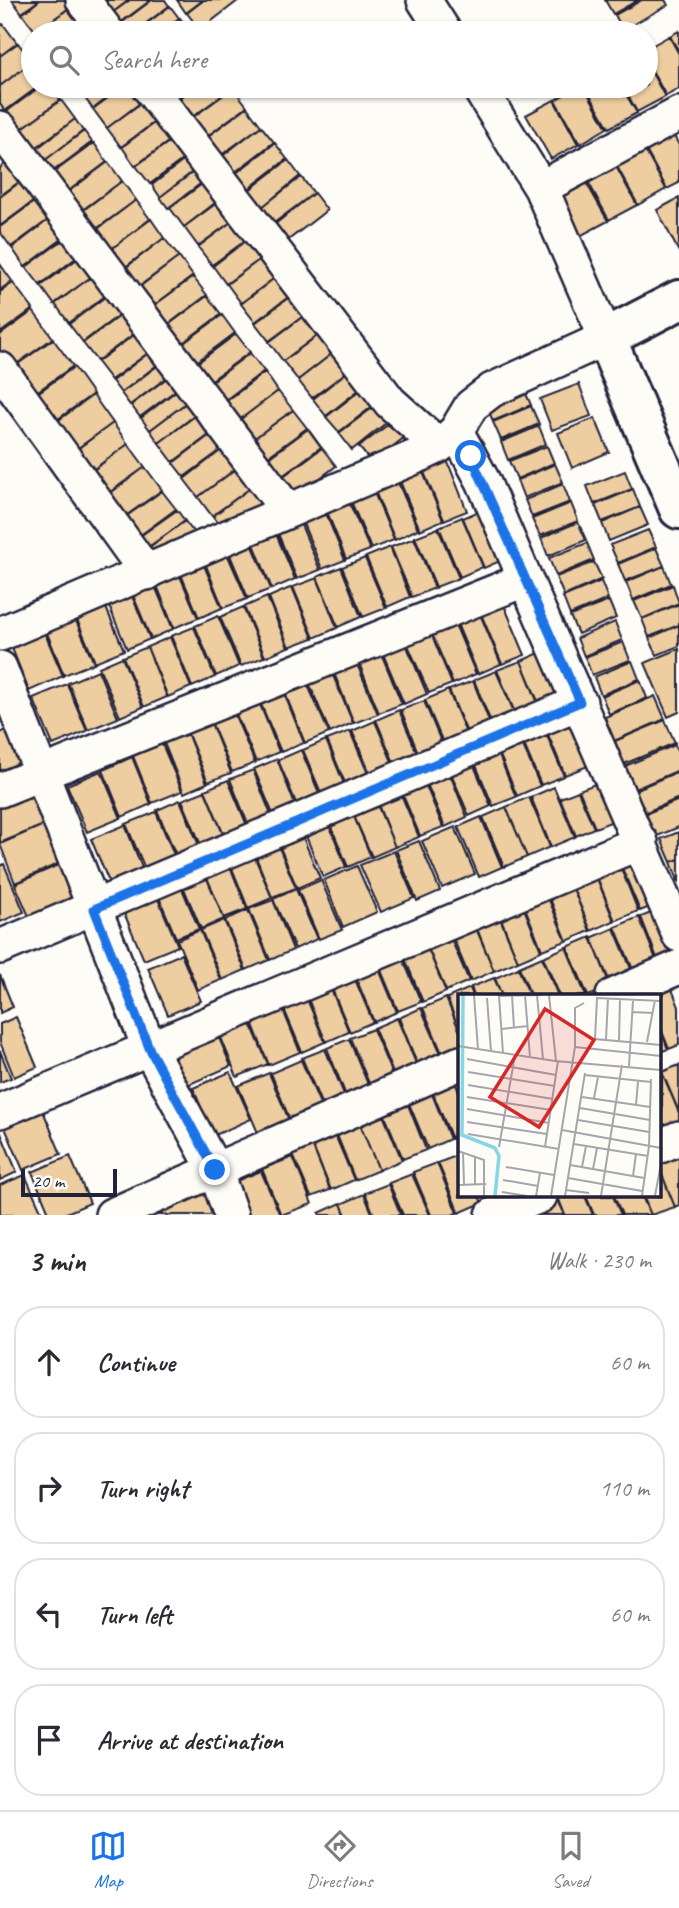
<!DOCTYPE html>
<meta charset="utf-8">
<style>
:root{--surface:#fff;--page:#f2f2f3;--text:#2b2b33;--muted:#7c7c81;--line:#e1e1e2;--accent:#1a73e8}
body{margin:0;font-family:Caveat,sans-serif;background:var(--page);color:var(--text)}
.scale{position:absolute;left:21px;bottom:18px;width:96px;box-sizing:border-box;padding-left:7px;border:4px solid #22223b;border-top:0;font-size:19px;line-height:24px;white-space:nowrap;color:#22223b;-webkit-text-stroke:5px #fdfcf7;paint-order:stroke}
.stop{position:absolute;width:21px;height:21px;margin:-16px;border:5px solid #1a73e8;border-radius:50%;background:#fff}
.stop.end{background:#1a73e8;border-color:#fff;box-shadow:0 2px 7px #0008}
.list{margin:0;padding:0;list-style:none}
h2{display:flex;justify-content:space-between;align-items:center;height:91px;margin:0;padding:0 28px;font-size:30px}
h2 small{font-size:23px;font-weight:400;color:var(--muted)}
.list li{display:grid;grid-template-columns:46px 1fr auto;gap:21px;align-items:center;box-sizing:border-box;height:112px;margin:0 14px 14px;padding:0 14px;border:2px solid var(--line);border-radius:28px}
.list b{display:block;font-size:26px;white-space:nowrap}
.list em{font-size:23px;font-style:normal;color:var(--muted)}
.icon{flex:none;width:38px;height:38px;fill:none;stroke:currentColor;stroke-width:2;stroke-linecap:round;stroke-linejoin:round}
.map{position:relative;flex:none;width:679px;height:1215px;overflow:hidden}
.search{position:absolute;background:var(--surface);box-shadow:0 2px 5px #0004;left:21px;right:21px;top:21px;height:77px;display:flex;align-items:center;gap:18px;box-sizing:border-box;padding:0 24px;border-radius:38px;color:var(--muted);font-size:26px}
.sheet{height:595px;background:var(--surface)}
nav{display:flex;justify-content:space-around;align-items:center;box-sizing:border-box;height:98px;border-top:2px solid var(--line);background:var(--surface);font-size:19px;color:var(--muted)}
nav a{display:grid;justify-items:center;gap:4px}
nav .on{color:var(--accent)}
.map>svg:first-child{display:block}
</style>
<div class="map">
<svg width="679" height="1215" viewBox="0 0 679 1215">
<rect width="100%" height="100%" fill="#fdfcf7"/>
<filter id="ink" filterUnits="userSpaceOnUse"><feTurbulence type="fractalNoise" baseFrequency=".0143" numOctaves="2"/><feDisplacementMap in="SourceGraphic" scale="14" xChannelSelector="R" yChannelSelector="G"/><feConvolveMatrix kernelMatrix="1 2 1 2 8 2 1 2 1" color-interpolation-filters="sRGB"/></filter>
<g filter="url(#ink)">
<path fill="#eecea0" stroke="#22223b" stroke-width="2" d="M12 0H39L22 13Z
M40 0H75L77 2 36 32 22 14Z
M102 0H129L112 13Z
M130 0H151L120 23 112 13Z
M152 0H165L169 6 133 33H128L120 24Z
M177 0H203L186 13Z
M204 0H239L200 30 187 13Z
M605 0H638L613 14Z
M642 0H665L668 5 623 30 615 15Z
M76 3 91 21 75 33H36Z
M170 6 179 18 159 33H134Z
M180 18 189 30 185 33H160Z
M3 24 17 43 0 56V27Z
M679 31V52L670 36Z
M669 36 679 54V89L666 96 646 60V49Z
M18 43 32 62 0 86V56Z
M32 62 33 86H39L5 111 0 104V86Z
M646 62 665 97 637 112 623 86H646Z
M41 86H50L60 100 20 130 6 112Z
M84 86H123L93 109 79 90Z
M124 86H139L148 97 107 128 93 109Z
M168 86H195L177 99Z
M196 86H231L232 88 191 118 178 99Z
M580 86H584L607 128 580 144 555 100Z
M585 86H621L637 113 609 128Z
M233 88 247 106 206 137 192 118Z
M148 98 161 117 121 147 107 128Z
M61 100 75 119 34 149 20 130Z
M554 100 578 144 551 159 526 115Z
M247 107 261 126 220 156 207 137Z
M162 117 176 136 135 166 122 147Z
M75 119 83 131 44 161 35 150Z
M261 126 274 142 234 173 221 157Z
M670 129 679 145V183L667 189 643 145Z
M84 131 92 142 52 172 44 161Z
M177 136 190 154 150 184 136 166Z
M94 143 107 162 67 192 53 173Z
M275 143 287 159 247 190 235 174Z
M642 145 666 189 638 205 614 161Z
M191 155 200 166 160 197 152 185Z
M10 160 23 179 0 196V168Z
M288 160 300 176 261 208 248 191Z
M613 161 637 205 609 220 585 176Z
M108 162 122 181 81 211 68 192Z
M200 167 208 178 168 208 160 197Z
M301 177 314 193 274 223 262 207Z
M583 177 608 221 580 236 556 192Z
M210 178 224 196 184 227 170 208Z
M24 179 38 198 0 226V197Z
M122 181 136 200 95 230 81 212Z
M314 193 327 210 287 241 274 225Z
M225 197 239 216 198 246 184 227Z
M679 198V252L657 210Z
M38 199 52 217 11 247 0 232V227Z
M136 200 150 219 110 250 95 231Z
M239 216 253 235 212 265 198 247Z
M52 217 66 236 25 267 12 248Z
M151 219 164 238 124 268 110 250Z
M253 235 267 254 226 284 213 266Z
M67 237 80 255 40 285 26 267Z
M164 238 179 257 138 287 124 269Z
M267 254 281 273 241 303 227 284Z
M81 256 95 274 54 304 41 286Z
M179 257 193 276 153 306 138 288Z
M0 264 12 281 0 290Z
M281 273 295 292 255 322 241 304Z
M95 274 109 293 69 323 55 304Z
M193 277 207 295 166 326 152 307Z
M13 283 33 309 0 333V292Z
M296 292 310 311 269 341 255 323Z
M109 294 123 312 83 342 69 324Z
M207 296 221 314 180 345 167 326Z
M33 311 53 338 11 368 0 354V335Z
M309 312 324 330 283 361 269 342Z
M123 313 138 331 97 361 83 343Z
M222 315 235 333 195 363 181 345Z
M324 331 338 349 298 380 283 361Z
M138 332 152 350 111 380 97 362Z
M236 334 250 352 209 382 196 364Z
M53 339 73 366 31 396 11 369Z
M338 349 352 368 312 398 298 380Z
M151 351 161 363 121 393 112 381Z
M250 353 264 371 224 401 210 383Z
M161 362 170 375 130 405 121 393Z
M74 367 93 394 51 424 32 397Z
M352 368 365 385 326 416 313 399Z
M265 372 278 391 238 421 224 403Z
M171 375 180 387 140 417 131 405Z
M579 384 591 416 552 430 540 399Z
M366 386 378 402 339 432 326 417Z
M181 387 190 400 150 430 141 418Z
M523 387 531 405 493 421 485 403Z
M278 391 293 410 252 440 238 421Z
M93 395 113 423 71 453 52 425Z
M190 400 199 412 159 443 150 430Z
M379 403 391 419 352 450 339 433Z
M531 406 539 424 501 440 493 422Z
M293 410 307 428 266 458 252 440Z
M199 413 213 432 173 462 159 443Z
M399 416 411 432 372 463 359 447Z
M595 418 609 452 572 468 558 433Z
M113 423 128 444 87 474 72 453Z
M539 426 546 444 508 460 501 442Z
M308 429 321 447 281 477 267 459Z
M214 432 225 447 184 477 173 463Z
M128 444 145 467 103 497 87 475Z
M547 446 554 463 517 479 509 461Z
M224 448 238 467 198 497 184 479Z
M322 448 336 466 295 497 281 478Z
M447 460 467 511 444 520 423 470Z
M555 464 563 482 524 498 517 480Z
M145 467 162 490 120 520 104 498Z
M239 467 253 486 212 516 198 497Z
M422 470 443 520 420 530 399 479Z
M625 471 632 489 594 504 587 486Z
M397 480 418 529 395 540 374 489Z
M563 484 570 502 532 517 525 500Z
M253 486 266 505 226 535 213 516Z
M633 489 640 507 602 522 595 505Z
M373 490 394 540 371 549 350 499Z
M162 491 176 509 135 539 121 520Z
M348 500 370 550 346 559 326 509Z
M571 503 578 521 540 536 532 519Z
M640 507 648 525 609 541 602 523Z
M486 508 507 558 484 568 463 518Z
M324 509 345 560 322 569 301 519Z
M177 510 185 521 144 550 136 539Z
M462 517 483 567 460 577 439 527Z
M299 520 320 570 297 579 276 529Z
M185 521 194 533 153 562 144 551Z
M578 522 586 540 548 556 541 538Z
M438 528 459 578 436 587 415 537Z
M274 529 295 579 272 589 252 539Z
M648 530 656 547 618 563 610 545Z
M414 538 435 588 412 597 391 547Z
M250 539 271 589 248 598 227 548Z
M587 543 594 560 556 576 549 558Z
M390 547 410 597 387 607 366 557Z
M656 548 664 566 625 581 618 564Z
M225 549 247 599 223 608 203 558Z
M201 558 222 608 199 618 178 567Z
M365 558 386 608 363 617 342 567Z
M594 562 602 579 564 596 556 577Z
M664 566 671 584 633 600 626 582Z
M341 567 361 617 338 627 317 577Z
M177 569 198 618 174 628 154 578Z
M317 578 337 628 314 638 293 587Z
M152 579 173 629 151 639 130 588Z
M601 581 608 599 570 615 563 597Z
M673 585 679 603 642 619 634 601Z
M292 587 313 638 289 647 269 597Z
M129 589 150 639 127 649 106 599Z
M267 597 288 647 265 657 244 607Z
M609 601 616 618 578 634 570 616Z
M104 603 124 650 95 662 75 615Z
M679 604V625L649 637 642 619Z
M504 605 525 655 502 664 481 614Z
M243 607 264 657 241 666 220 617Z
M480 614 501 664 478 674 457 624Z
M74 616 94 663 64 675 45 628Z
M218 616 239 666 216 676 195 626Z
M615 622 622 640 584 656 577 638Z
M455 624 476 674 453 684 432 634Z
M679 625V646L657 655 649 638Z
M194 627 215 677 192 687 171 636Z
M43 629 63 676 29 691 10 643Z
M431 633 452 684 429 693 407 643Z
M170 637 191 687 168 697 147 647Z
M623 642 630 660 592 675 585 657Z
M406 644 427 694 404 704 383 654Z
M147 647 167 697 144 707 123 657Z
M679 649V712L668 717 645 663Z
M544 651 565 701 542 711 521 661Z
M381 653 402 704 379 713 359 663Z
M122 657 143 707 120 717 99 667Z
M521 661 541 711 518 720 497 670Z
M632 661 639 679 601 695 594 677Z
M357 664 378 714 354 723 334 673Z
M98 670 118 718 88 730 68 683Z
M496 671 518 721 494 730 474 680Z
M332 673 353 723 330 733 309 683Z
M640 680 647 698 609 714 602 696Z
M473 681 493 731 470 740 449 690Z
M307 683 329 733 305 743 285 693Z
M67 684 87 731 53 745 33 698Z
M448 690 469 740 446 750 425 700Z
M284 693 304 743 281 752 260 702Z
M655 696 665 719 614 741 605 717Z
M424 701 445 751 421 760 401 710Z
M259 702 279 752 256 762 235 712Z
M399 710 420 760 397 770 376 720Z
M234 713 255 763 232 772 211 722Z
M567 715 588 766 565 775 544 725Z
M665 720 675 743 624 764 615 741Z
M375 721 396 771 373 780 352 731Z
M211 723 231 773 208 782 187 732Z
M543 726 564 776 541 785 520 735Z
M13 727 29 764 0 777V733Z
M350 731 371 781 348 790 327 740Z
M187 733 207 783 184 793 164 743Z
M519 736 540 786 517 796 496 746Z
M326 740 347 791 324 800 303 750Z
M162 744 182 791 152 803 133 756Z
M675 745 679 754V770L635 789 625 766Z
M495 746 516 797 493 806 472 756Z
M301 750 322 800 299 810 278 760Z
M470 756 491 806 469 816 448 766Z
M132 757 151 804 122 817 103 770Z
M277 759 297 810 275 819 254 769Z
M447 767 467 817 445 827 424 777Z
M253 770 273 820 250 829 230 779Z
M101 771 121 818 87 832 67 785Z
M679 771V798L644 813 635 790Z
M422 776 443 827 420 836 399 786Z
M228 780 249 830 226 840 205 790Z
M598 783 613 821 595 828 579 790Z
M30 786 46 824 0 843V799Z
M398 787 419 837 395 847 375 797Z
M554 787 575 837 551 847 531 797Z
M205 791 226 841 203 850 182 800Z
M578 791 594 828 576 836 560 798Z
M374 797 395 847 372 857 350 807Z
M529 797 550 847 527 857 506 807Z
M180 800 201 850 178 860 157 810Z
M679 800V827L655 837 645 814Z
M350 807 371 857 348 867 327 817Z
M506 807 527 857 504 867 483 817Z
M156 812 176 859 146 871 126 824Z
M326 817 346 867 323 877 302 827Z
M481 817 502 867 479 877 458 827Z
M46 824 62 862 15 883 0 844Z
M125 825 144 873 111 887 91 839Z
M455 827 475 874 442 888 422 841Z
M299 828 320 878 297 888 276 838Z
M679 832V859L671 862 661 839Z
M275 838 296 888 272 897 252 847Z
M419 841 440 891 417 901 396 850Z
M251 848 272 898 248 908 228 858Z
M394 851 414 898 381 912 360 865Z
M642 851 663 902 640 911 619 861Z
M227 859 247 909 224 918 203 868Z
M679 859V883L671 862Z
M618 861 638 911 615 921 594 870Z
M63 863 79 901 31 921 15 884Z
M4 864 24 912 0 922V866Z
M357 866 377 912 343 927 324 880Z
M203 869 224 919 201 929 180 879Z
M594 871 614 921 591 931 570 881Z
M178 879 199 929 176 938 155 888Z
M321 880 342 930 319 939 298 890Z
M570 881 590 931 567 941 547 891Z
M296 889 317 939 295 949 273 899Z
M545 890 566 941 542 950 522 900Z
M158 899 178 946 144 960 124 913Z
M273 900 293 950 270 960 249 909Z
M521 901 541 951 518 961 498 911Z
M663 908 679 960 661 968 641 917Z
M248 910 269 960 246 970 225 920Z
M497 911 518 961 494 971 474 921Z
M639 917 659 967 636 977 615 927Z
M224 920 245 970 222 980 201 930Z
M473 921 494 971 471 981 450 931Z
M614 928 635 978 612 987 591 938Z
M200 930 221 980 198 990 177 940Z
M448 932 469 981 446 991 425 941Z
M591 937 611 988 588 996 567 947Z
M425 942 446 992 423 1002 402 952Z
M566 947 586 996H560L543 957Z
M400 952 421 1002 398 1011 377 961Z
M181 954 201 1001 168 1015 148 968Z
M542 957 558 996H531L519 967Z
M376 962 397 1012 374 1022 353 971Z
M518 968 530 996H502L495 978Z
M352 972 373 1022 350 1032 329 982Z
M0 975 13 1007 0 1013Z
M494 978 502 996H474L471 987Z
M328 982 349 1032 326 1042 305 992Z
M470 988 473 996H460V1031L447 998Z
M672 989 679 1007V1045L669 1049 660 1026V996H654Z
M304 992 325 1042 302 1052 281 1002Z
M446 998 460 1032V1051L444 1058 423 1008Z
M281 1005 300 1052 269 1065 250 1017Z
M421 1008 443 1058 419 1068 399 1018Z
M16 1017 37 1067 14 1077 0 1042V1024Z
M248 1017 268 1064 237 1077 218 1030Z
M397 1018 418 1068 395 1078 374 1028Z
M373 1029 394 1079 371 1088 350 1038Z
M660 1029 668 1049 660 1052Z
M217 1033 231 1066 183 1087 169 1053Z
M349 1039 370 1089 347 1098 327 1048Z
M325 1049 346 1099 323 1108 302 1058Z
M0 1051 11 1078 0 1082Z
M301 1060 321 1106 290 1120 271 1073Z
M679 1065V1112L662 1072Z
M230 1072 251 1119 213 1136 193 1088Z
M662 1072 679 1113V1123L662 1130Z
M269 1073 289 1120 258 1133 238 1086Z
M454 1080 460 1094V1136L452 1139 431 1089Z
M430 1089 450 1139 428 1149 407 1099Z
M406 1100 426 1150 403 1159 382 1109Z
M41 1106 61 1154 23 1170 3 1123Z
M381 1110 402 1160 379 1170 358 1120Z
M358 1120 379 1170 355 1180 335 1130Z
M333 1130 354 1180 331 1190 310 1140Z
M0 1131 17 1172 0 1180Z
M310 1140 330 1190 311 1197 290 1148Z
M679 1150V1205L675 1207 660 1169V1155Z
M460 1154V1196H479L482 1203 459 1213 438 1163Z
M70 1156 90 1203 62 1215H50L32 1172Z
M293 1157 312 1204 281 1215 262 1169Z
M437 1163 457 1213 452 1215H431L413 1172Z
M660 1170 675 1207 651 1215 643 1196H660Z
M261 1171 280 1215H244L231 1183Z
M412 1174 430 1215H403L389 1183Z
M25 1175 43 1215H0V1185Z
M202 1183 216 1215H159L154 1203Z
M388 1184 401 1215H374L365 1193Z
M364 1194 373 1215H346L341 1204Z
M585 1196 593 1215H565L558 1197Z
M586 1196H613L621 1215H594Z
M614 1196H642L650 1215H622Z
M557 1198 565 1215H538L534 1207Z
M341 1203 345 1215H320L319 1213Z"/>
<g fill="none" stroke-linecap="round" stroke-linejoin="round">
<g stroke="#22223b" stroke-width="38">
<path id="street" d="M83 0 108 33
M424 0 445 33
M148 86 390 402 439 446
M0 128 287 510
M541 188 679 114
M0 369 147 573
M456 431 483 481 679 935
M0 634 422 454 439 446 456 431 471 406 492 390 606 338 541 188 478 86
M0 668 150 1050 215 1170 231 1215
M0 790 524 580
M0 947 580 702
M613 996 679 967
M0 1111 641 842
M660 1146 679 1138
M112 1215 460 1063
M493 1215 540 1196"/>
</g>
<g stroke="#22223b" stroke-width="44">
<path id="secondary" d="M679 300 606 338 679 509"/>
</g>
<use href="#street" stroke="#fdfcf7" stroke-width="33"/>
<use href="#secondary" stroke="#fdfcf7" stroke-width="38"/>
</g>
</g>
<g fill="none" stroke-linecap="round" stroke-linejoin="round" filter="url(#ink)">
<path stroke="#1a73e8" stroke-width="9" d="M215 1170 150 1050 94 909 580 702 471 456"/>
</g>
<g transform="translate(458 994)">
<rect width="203" height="203" fill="#fdfcf7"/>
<path fill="none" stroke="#87d5e5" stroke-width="3.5" d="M5 1 4 141 37 154 41 162 37 202"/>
<path fill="none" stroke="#a5a5ac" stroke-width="2" d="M16 1 20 55M54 1 56 34M67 1 72 63M79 1 85 65M91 1 98 67M29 4 33 57M203 7 139 4 137 45 203 51M174 18 195 19M44 35 70 32M148 46 150 4M161 46 162 5M189 48 197 6M0 52 97 67 203 76M117 53 203 62M45 59 41 2 84 1M9 65 98 81M171 72 175 7M10 78 97 92M127 81 193 88M10 91 95 105M9 103 93 116M124 103 192 113M136 104 140 83M178 111 180 87M122 114 192 126M9 115 91 129M120 126 191 138M9 128 89 140M104 136 203 154M10 140 101 155M116 150 190 162M41 153 57 61M87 153 100 67M0 157 26 166V202M5 159 6 190M17 163V190M112 171 186 184M48 173 96 181M124 173 128 152M135 175 139 154M175 182 178 160M110 184 184 197M45 186 80 192M0 191 28 190M108 196 131 199M44 198 69 202M78 202 82 179M93 202 117 53V14L126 9M107 202 127 79M143 202 164 71M184 202 191 152 193 85M197 202 203 169"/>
<path fill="#d62828" fill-opacity="0.15" stroke="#d62828" stroke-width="3.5" d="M87 15 136 46 81 133 32 103Z"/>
<rect width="203" height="203" fill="none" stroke="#22223b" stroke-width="3.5"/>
</g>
</svg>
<div class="scale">20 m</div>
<div class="stop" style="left:471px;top:456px"></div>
<div class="stop end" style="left:215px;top:1170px"></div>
<div class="search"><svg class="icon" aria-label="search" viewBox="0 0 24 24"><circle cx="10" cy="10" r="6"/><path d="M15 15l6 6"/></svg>Search here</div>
</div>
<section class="sheet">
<h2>3 min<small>Walk · 230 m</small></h2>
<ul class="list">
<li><svg class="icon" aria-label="ahead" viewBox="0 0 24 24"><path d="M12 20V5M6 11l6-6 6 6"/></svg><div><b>Continue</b></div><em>60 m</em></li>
<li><svg class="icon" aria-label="right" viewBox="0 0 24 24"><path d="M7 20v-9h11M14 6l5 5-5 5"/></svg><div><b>Turn right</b></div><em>110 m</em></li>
<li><svg class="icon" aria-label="left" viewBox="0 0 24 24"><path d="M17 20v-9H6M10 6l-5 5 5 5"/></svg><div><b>Turn left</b></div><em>60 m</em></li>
<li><svg class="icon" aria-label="arrive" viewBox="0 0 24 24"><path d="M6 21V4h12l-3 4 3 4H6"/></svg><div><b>Arrive at destination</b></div></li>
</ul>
</section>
<nav>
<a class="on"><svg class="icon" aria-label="map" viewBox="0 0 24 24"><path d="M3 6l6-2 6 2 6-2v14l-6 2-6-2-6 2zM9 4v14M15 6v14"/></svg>Map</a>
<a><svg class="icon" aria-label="directions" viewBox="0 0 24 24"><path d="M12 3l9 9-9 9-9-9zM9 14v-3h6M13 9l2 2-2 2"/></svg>Directions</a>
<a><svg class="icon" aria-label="saved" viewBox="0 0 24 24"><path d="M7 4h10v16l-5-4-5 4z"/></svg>Saved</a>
</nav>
